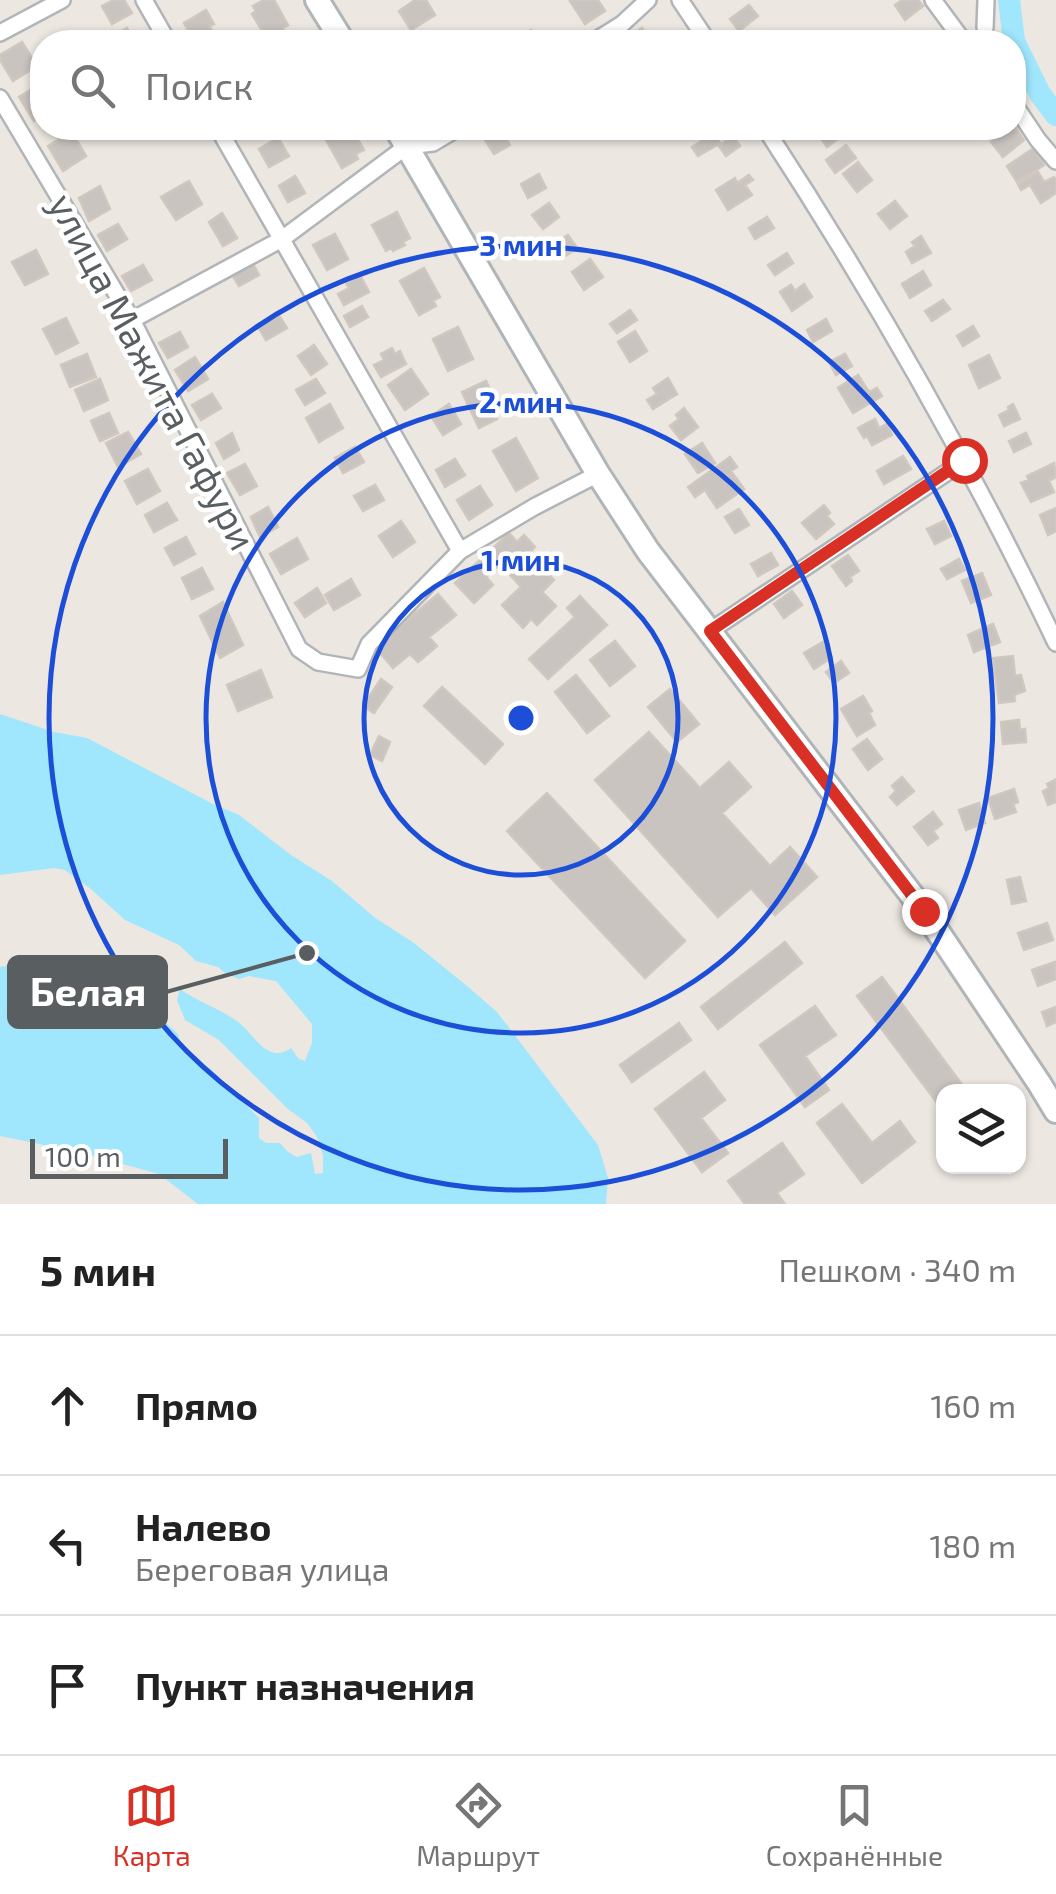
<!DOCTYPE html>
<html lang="ru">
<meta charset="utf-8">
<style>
:root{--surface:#fff;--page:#f6f6f6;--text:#222;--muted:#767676;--line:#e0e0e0;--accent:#d93025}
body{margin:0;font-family:"Exo 2",sans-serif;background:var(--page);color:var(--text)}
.controls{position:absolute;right:30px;bottom:30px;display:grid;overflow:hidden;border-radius:20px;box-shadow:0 2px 8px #0004}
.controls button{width:90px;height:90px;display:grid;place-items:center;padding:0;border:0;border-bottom:2px solid var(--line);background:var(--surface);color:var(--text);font:50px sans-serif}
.scale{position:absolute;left:30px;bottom:25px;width:198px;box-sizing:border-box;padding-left:10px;border:5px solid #595e61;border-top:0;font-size:28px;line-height:35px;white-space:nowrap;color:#595e61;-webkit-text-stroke:8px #fff;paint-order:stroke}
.stop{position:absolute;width:30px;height:30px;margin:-22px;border:8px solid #d93025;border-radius:50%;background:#fff}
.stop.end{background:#d93025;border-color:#fff;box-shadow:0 2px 10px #0008}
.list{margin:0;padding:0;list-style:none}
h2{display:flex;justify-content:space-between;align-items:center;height:130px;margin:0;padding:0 40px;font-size:42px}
h2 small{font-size:32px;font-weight:400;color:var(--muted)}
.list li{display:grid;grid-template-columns:65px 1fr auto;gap:30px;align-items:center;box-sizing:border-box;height:140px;padding:0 40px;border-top:2px solid var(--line)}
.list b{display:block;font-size:38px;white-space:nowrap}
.list p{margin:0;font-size:32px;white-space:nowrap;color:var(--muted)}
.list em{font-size:32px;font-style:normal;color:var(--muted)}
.icon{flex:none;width:55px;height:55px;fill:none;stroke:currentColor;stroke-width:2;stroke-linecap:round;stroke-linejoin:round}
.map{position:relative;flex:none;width:1056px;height:1204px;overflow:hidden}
.search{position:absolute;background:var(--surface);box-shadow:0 2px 8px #0004;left:30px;right:30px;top:30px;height:110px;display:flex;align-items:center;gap:25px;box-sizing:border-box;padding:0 35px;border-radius:40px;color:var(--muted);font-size:38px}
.sheet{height:550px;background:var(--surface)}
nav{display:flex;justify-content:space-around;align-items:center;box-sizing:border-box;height:140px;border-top:2px solid var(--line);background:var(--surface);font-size:28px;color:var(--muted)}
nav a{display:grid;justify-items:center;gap:5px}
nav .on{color:var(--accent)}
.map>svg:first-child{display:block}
</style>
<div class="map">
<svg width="1056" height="1204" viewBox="0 0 1056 1204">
<rect width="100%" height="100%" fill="#ece7e1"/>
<path fill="#a0e6fd" d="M0 714 54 732 87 738 213 804 239 815 291 855 332 881 374 917 414 943 467 986 497 1012 598 1145 608 1178 606 1204H198L159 1174 74 1151 0 1136V967L15 964 38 963 54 967 84 988 99 989 138 1014 155 1022H165L178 1034 180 1042 216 1074 259 1118V1138L266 1143H280L288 1152 297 1157 311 1153 315 1174 323 1173V1155L317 1137 307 1123 288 1109 219 1040 185 1020 177 1000 180 989C200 1004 226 1010 244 1027 253 1036 262 1051 275 1053 281 1054 286 1051 291 1048L299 1059 305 1061 312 1043V1024L276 981 249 976 239 979 225 973 218 967 196 961 179 945 125 920 91 889 65 870 54 868 0 875Z"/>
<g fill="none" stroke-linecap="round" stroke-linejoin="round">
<path stroke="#a0e6fd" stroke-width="22" d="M1009 0 1014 41 1040 94 1056 115"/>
</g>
<path fill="#c9c4c0" stroke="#d0c8bf" stroke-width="2.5" d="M114 0H124L132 13 112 24 102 6Z
M264 0H274L288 25 283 28 285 33 269 42 252 14 256 11 253 6Z
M415 0H426L435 15 411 30 399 11Z
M572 0H598L605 11 585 24 570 1Z
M902 0H918L923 6 905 20 895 5Z
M749 5 758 16 739 31 730 19Z
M206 10 214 24 209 26 213 32 195 42 184 23Z
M127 28 135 42H104Z
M642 28 651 42H633L629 37Z
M531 30 539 42H516L515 40Z
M22 42 37 66 13 81 0 60V55Z
M42 83V116L34 121 19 97Z
M1014 126 1024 140 1003 157 991 142Z
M331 128H341L342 130 351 128 364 150 356 154 358 159 342 168 322 133Z
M500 128 510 145 494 154 483 137Z
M818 128H848L850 130 827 147 815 130Z
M72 132 86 156 63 171 48 146Z
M714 133 720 143 698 156 692 147Z
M733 136 740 146 726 156 719 146Z
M278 138 289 156 269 167 259 149Z
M846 145 856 158 835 173 826 160Z
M1034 148 1044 165 1017 182 1007 166Z
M858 162 872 180 857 192 843 174Z
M1038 172 1044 182 1054 177 1056 180V193L1041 203 1030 185 1021 190 1018 184Z
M539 174 546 188 528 198 521 184Z
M749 175 753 180 745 185 752 195 728 210 716 190 735 178 737 183Z
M295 176 305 193 288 202 279 186Z
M189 181 202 204 176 220 161 197Z
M100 186 110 209 89 221 79 198Z
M895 201 907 216 890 229 878 214Z
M549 203 559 217 543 229 532 215Z
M397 212 410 238 403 242 405 245 393 251 391 248 386 251 372 225Z
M222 213 237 238 223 246 209 222Z
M767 217 774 228 755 239 749 228Z
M118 224 127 239 107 251 98 235Z
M335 234 348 259 327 270 313 245Z
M568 235 577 248 561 259 552 245Z
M921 236 931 253 912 263 906 252 915 246 912 242Z
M36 250 48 274 25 285 12 262Z
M787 253 793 263 775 275 768 265Z
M590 259 603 277 584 290 572 272Z
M251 260 259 275 239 286 230 271Z
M143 265 152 280 131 291 122 276Z
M424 268 440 297 433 301 436 306 419 315 400 281Z
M923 271 931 285 910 298 902 284Z
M360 275 369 292 344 305 338 294 349 288 346 283Z
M804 284 812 297 792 311 780 292 791 285 795 291Z
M943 300 950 309 932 321 925 311Z
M362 306 368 317 350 327 344 316Z
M630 310 637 320 617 333 610 324Z
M278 314 287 328 266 340 257 325Z
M66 318 78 343 56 354 43 329Z
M826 319 832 331 813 342 807 330Z
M973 326 979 336 963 346 957 336Z
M458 327 473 359 448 371 433 339Z
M635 331 647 351 630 362 618 342Z
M180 332 188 347 168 358 159 343Z
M314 345 327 364 311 375 298 356Z
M392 348 395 354 400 351 406 364 381 377 374 365 384 360 381 354Z
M87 354 96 377 70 387 61 365Z
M845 354 852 366 836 375 829 362Z
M989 355 1000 378 979 388 969 365Z
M195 357 208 379 188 391 175 370Z
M411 369 428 394 405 410 388 385Z
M858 375 869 392 877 388 882 396 853 413 838 388Z
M668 378 677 394 653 409 647 400 657 394 653 388Z
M100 379 108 400 84 411 75 390Z
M316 379 325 393 305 405 296 390Z
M486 381 499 409 493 412 497 419 479 428 462 392Z
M212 394 221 408 201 420 192 405Z
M330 404 343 428 319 442 306 418Z
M449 404 461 424 443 435 431 416Z
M1013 404 1020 419 1004 426 999 415 1009 410 1008 407Z
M684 408 698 427 681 440 670 426 679 419 676 415Z
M109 413 118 433 100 441 91 421Z
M875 419 879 428 887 424 892 435 872 445 867 436 864 438 858 428Z
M128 432 141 454 118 467 106 443Z
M232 433 239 450 224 459 216 443Z
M1026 433 1031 444 1014 452 1009 441Z
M516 438 538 478 516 491 493 451Z
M702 443 715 463 698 473 685 454Z
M355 447 364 462 343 473 335 458Z
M903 456 911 469 884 484 877 471Z
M730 457 737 467 731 471 744 489 717 508 705 490 695 497 688 487Z
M455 459 465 475 445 487 436 470Z
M1054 463 1056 477 1049 481 1054 492 1031 502 1021 483 1029 480 1027 476Z
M245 464 257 486 240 495 227 473Z
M148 469 160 491 137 504 125 481Z
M375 485 384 500 363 511 354 496Z
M480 486 492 505 469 520 457 500Z
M167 503 177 520 154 532 145 515Z
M824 505 830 513 827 516 834 524 816 539 802 523Z
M268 507 278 527 260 537 251 517Z
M1056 508V531L1048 535 1040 515Z
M739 509 749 525 735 533 725 517Z
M401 521 415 542 393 557 379 536Z
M944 521 951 536 935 544 927 529Z
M509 533 517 542 524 535 535 547 529 553 554 580 542 592 556 606 537 625 531 619 523 628 502 605 521 587 500 564 486 577 493 585 474 603 455 583Z
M186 537 195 554 174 565 165 548Z
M297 538 308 559 281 574 270 554Z
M771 553 778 565 758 576 751 564Z
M848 555 859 571 850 577 852 581 846 586 832 566Z
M959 559 965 570 947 579 941 569Z
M202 568 213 589 192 599 182 578Z
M982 573 991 595 971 603 962 581Z
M351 579 360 595 334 610 325 595Z
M317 588 326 603 305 617 295 603Z
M792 591 802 605 784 618 774 604Z
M438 594 456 615 429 637 437 646 418 662 410 654 393 668 375 647Z
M580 596 607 625 548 679 529 659 575 617 567 608Z
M223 602 243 645 220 658 200 616Z
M993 624 1000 642 974 652 968 635Z
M615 641 635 666 610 686 590 660Z
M823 642 832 657 814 669 804 653Z
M1013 656 1015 676 1021 675 1025 691 1014 695 1015 701 999 703 993 658Z
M841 661 849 673 834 683 826 672Z
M261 670 272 697 238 711 227 685Z
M576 675 609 716 587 733 555 692Z
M381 679 392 687 374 713 363 706Z
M442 687 503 744 485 764 424 706Z
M670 689 699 724 677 742 648 707Z
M863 696 872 711 869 713 875 725 857 736 841 709Z
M1019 720 1020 730 1025 729 1026 742 1003 744 1001 722Z
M649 732 700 788 729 762 751 787 722 813 770 866 790 847 817 877 775 915 751 888 718 917 595 780Z
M379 736 390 742 382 761 370 755Z
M867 739 882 759 868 770 853 749Z
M902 777 914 791 897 805 890 797 896 791 892 786Z
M1055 780 1056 802 1048 805 1043 791 1049 788 1047 784Z
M1014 789 1018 802 1013 804 1016 812 995 819 988 798Z
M547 793 685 941 645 978 507 831Z
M979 803 985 823 966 830 959 810Z
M933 812 942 824 933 831 938 838 928 845 914 827Z
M1020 877 1026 901 1012 904 1007 880Z
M1047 923 1053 940 1024 950 1018 933Z
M785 942 802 963 718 1029 701 1007Z
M1055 962 1056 979 1038 986 1032 970Z
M882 977 963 1086 955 1092H944V1100L938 1104 857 996Z
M815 1006 836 1035 805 1056 829 1090 805 1107 760 1045Z
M1056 1007V1022L1047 1026 1042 1012Z
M679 1023 691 1040 632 1082 620 1065Z
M704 1072 725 1100 701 1118 728 1153 702 1172 655 1109Z
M842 1104 872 1143 900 1121 915 1142 862 1183 817 1123Z
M782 1143 804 1174 777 1193 785 1204H745L728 1181Z"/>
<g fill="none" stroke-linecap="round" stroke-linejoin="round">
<g stroke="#b1b5b8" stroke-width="20">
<path id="minor" d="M144 0 168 42
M680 0 708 42
M933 0 964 42
M985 28 986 0
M0 33 62 0
M593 42 622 24 648 0
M0 98 132 320 299 649 318 662 358 669 369 644 460 551 534 507 598 474
M1014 104 1038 140 1056 161
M218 128 460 551
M765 128C873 293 971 465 1056 643
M132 320 282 239 407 146 433 143 458 128
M710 631 964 461"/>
</g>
<g stroke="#b0b5b8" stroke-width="28">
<path id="secondary" d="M317 0 343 42
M396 128 598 474 648 551 924 911 1039 1083 1056 1111"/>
</g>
<use href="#minor" stroke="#fff" stroke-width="15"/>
<use href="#secondary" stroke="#fff" stroke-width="22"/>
</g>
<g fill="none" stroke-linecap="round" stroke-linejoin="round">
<path stroke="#d93025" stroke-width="12" d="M924 911 710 631 964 460"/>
</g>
<g fill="none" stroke="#1d4ed8" stroke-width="5">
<circle cx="521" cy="718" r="157"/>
<circle cx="521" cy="718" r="315"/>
<circle cx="521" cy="718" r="472"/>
</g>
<g text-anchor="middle" stroke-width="9" stroke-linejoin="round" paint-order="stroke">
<g font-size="38" fill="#595e61" stroke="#fff">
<text transform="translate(152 372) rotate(62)" y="13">улица Мажита Гафури</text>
</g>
</g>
<circle cx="521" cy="718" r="15" fill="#1d4ed8" stroke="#fff" stroke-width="5"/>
<g font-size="30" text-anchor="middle" font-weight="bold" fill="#1d4ed8" stroke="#fff" stroke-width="9" stroke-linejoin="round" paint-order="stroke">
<text x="521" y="256">3 мин</text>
<text x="521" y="413">2 мин</text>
<text x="521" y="571">1 мин</text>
</g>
<path fill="none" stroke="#595e61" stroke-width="4" d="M307 953L166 992"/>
<circle fill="#595e61" stroke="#fff" stroke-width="4" cx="307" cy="953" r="10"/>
<rect fill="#595e61" stroke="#595e61" stroke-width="4" x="9" y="957" width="157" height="70" rx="10"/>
<g font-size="40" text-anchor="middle" font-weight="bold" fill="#fff">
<text x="88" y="1006">Белая</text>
</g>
</svg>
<div class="controls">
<button><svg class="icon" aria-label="layers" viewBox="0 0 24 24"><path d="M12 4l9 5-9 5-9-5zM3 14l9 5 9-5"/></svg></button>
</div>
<div class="scale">100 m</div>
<div class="stop" style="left:964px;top:460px"></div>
<div class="stop end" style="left:924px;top:911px"></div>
<div class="search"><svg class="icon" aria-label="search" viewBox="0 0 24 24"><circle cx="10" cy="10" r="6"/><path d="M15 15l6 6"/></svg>Поиск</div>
</div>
<section class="sheet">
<h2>5 мин<small>Пешком · 340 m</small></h2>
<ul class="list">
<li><svg class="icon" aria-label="ahead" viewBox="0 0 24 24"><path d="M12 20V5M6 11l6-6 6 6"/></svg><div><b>Прямо</b></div><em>160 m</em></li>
<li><svg class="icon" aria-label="left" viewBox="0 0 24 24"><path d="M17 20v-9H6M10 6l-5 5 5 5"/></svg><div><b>Налево</b><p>Береговая улица</p></div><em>180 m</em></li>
<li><svg class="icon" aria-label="arrive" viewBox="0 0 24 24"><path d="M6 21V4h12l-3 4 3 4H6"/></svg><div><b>Пункт назначения</b></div></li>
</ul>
</section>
<nav>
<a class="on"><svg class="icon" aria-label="map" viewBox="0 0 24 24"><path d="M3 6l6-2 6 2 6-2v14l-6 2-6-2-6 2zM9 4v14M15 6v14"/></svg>Карта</a>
<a><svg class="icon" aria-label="directions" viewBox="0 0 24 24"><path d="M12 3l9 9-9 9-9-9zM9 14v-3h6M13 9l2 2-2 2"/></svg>Маршрут</a>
<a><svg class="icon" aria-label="saved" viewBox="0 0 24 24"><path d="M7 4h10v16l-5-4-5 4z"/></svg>Сохранённые</a>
</nav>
